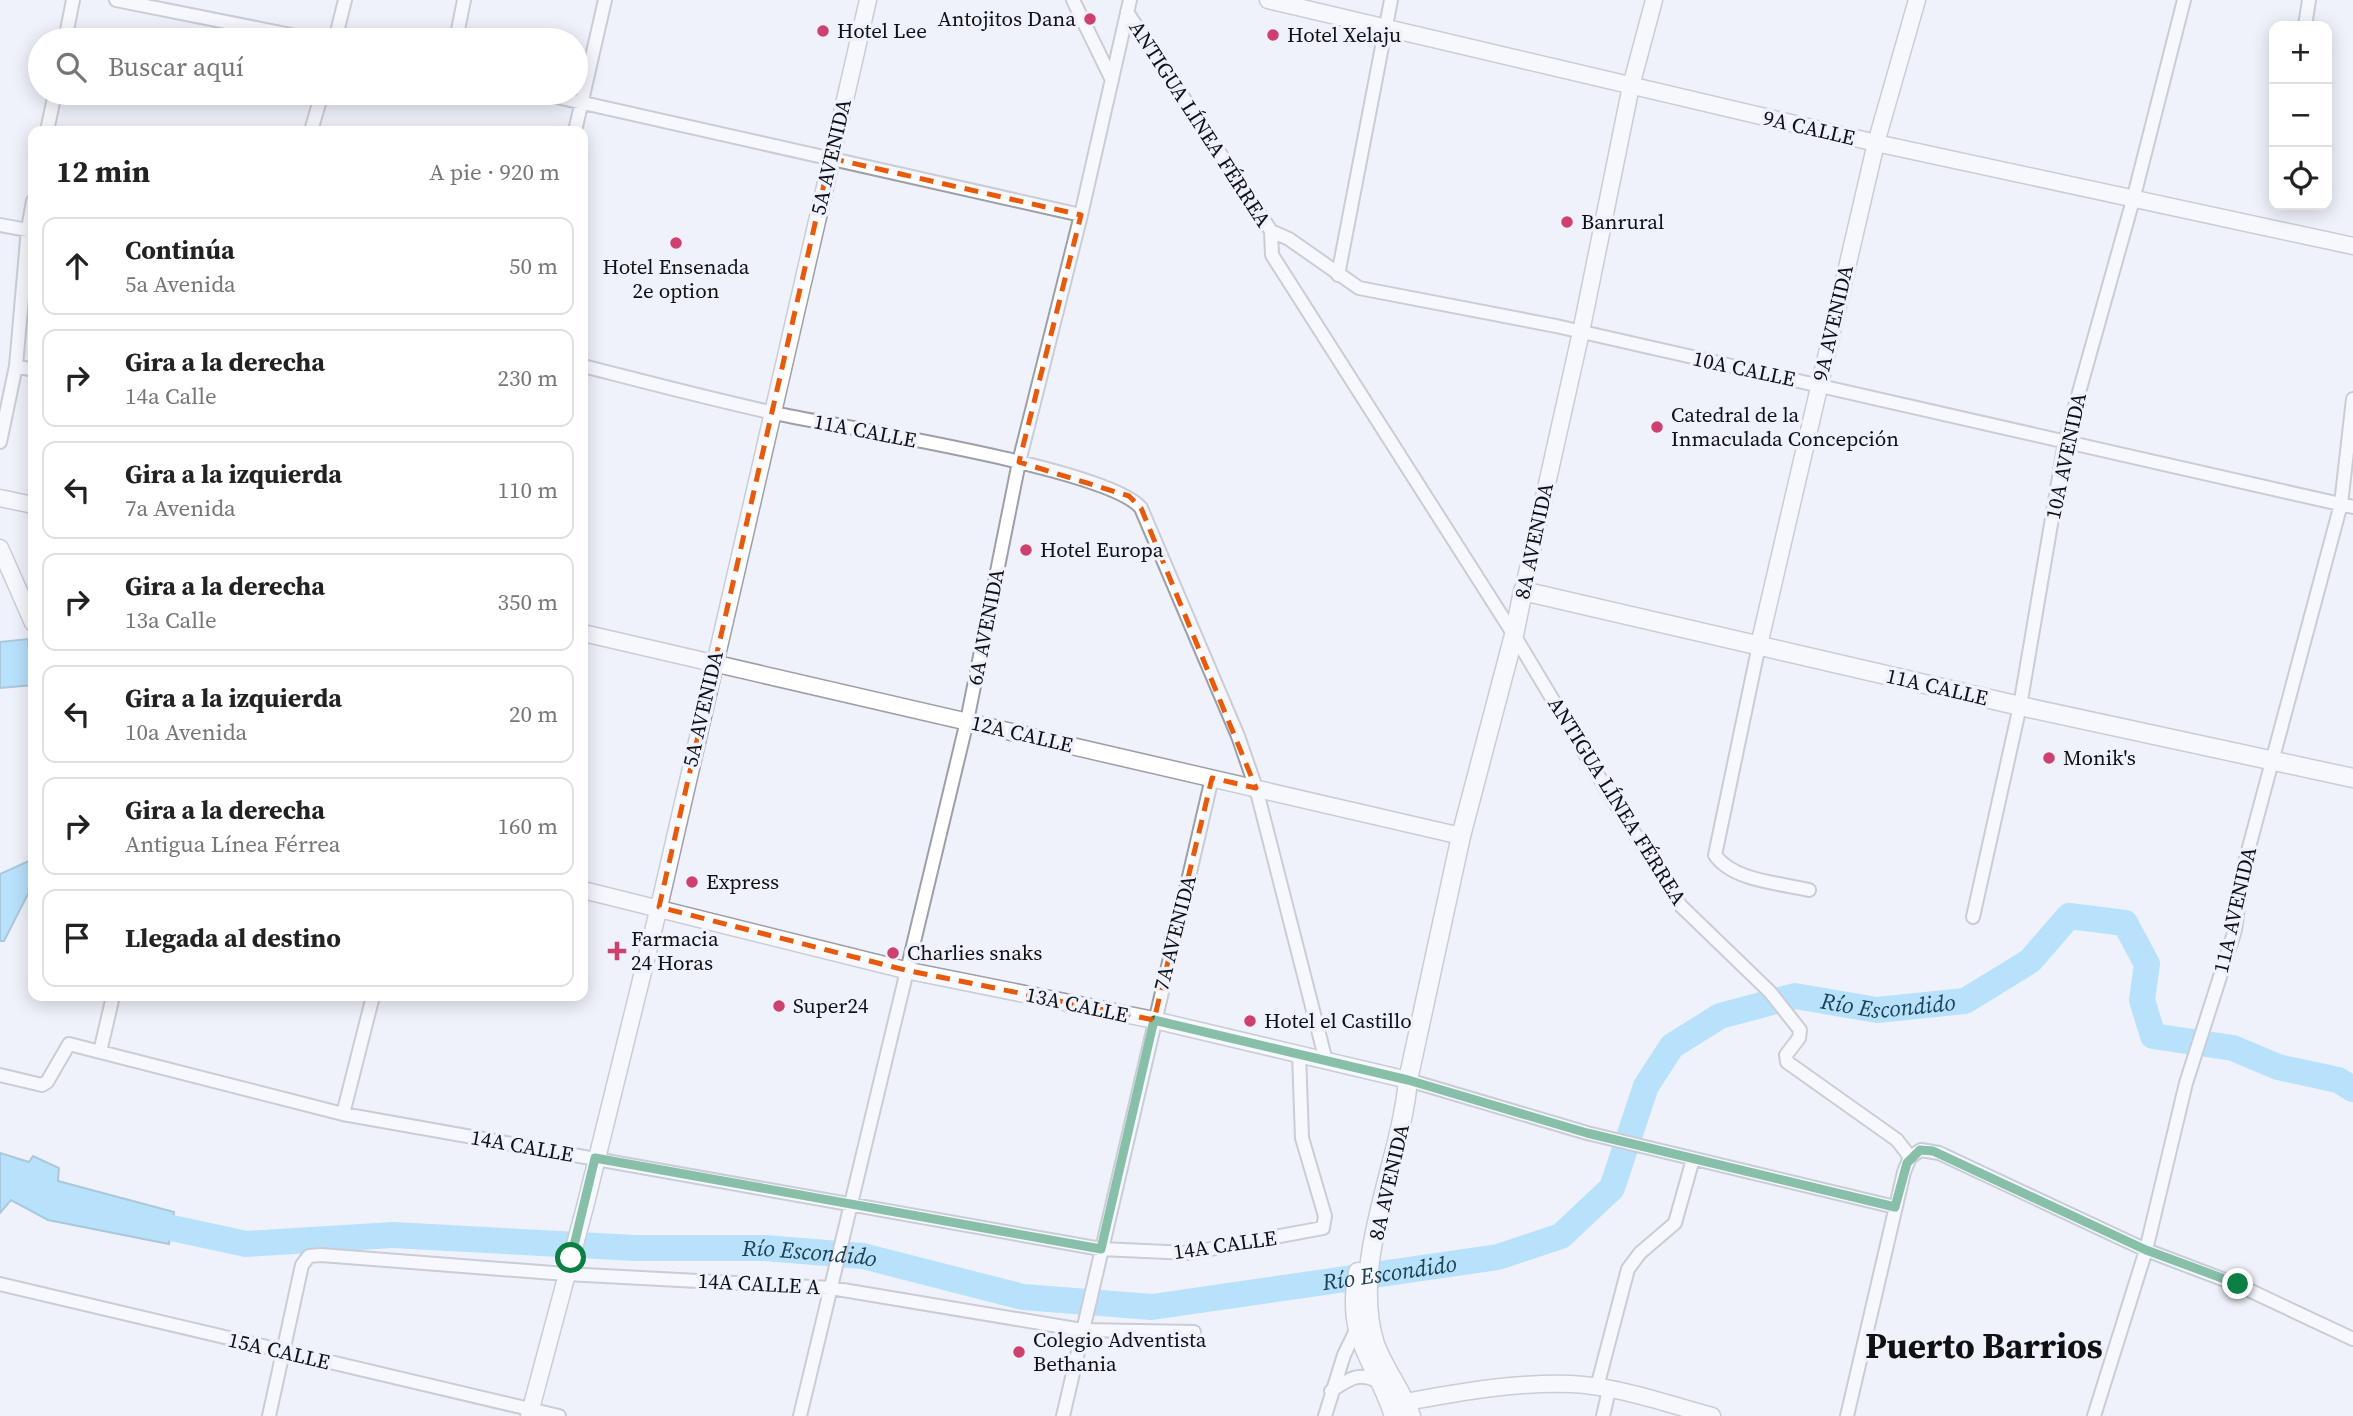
<!DOCTYPE html>
<html lang="es">
<meta charset="utf-8">
<style>
:root{--surface:#fff;--page:#f2f2f2;--text:#222;--muted:#767676;--line:#e0e0e0}
body{margin:0;font-family:"Source Serif 4",serif;background:var(--page);color:var(--text)}
.controls{position:absolute;right:21px;top:21px;display:grid;overflow:hidden;border-radius:14px;box-shadow:0 4px 18px #0003}
.controls button{width:63px;height:63px;display:grid;place-items:center;padding:0;border:0;border-bottom:2px solid var(--line);background:var(--surface);color:var(--text);font:35px sans-serif}
.stop{position:absolute;width:21px;height:21px;margin:-16px;border:5px solid #0b8043;border-radius:50%;background:#fff}
.stop.end{background:#0b8043;border-color:#fff;box-shadow:0 2px 7px #0008}
.list{margin:0;padding:0;list-style:none}
h2{display:flex;justify-content:space-between;align-items:center;height:91px;margin:0;padding:0 28px;font-size:30px}
h2 small{font-size:23px;font-weight:400;color:var(--muted)}
.list li{display:grid;grid-template-columns:46px 1fr auto;gap:21px;align-items:center;box-sizing:border-box;height:98px;margin:0 14px 14px;padding:0 14px;border:2px solid var(--line);border-radius:14px}
.list b{display:block;font-size:26px;white-space:nowrap}
.list p{margin:0;font-size:23px;white-space:nowrap;color:var(--muted)}
.list em{font-size:23px;font-style:normal;color:var(--muted)}
.icon{flex:none;width:38px;height:38px;fill:none;stroke:currentColor;stroke-width:2;stroke-linecap:round;stroke-linejoin:round}
.map{position:relative;flex:none;width:2353px;height:1416px;overflow:hidden}
.search{position:absolute;background:var(--surface);box-shadow:0 4px 18px #0003;left:28px;top:28px;width:560px;height:77px;display:flex;align-items:center;gap:18px;box-sizing:border-box;padding:0 24px;border-radius:38px;color:var(--muted);font-size:26px}
.panel{position:absolute;background:var(--surface);box-shadow:0 4px 18px #0003;left:28px;top:126px;width:560px;height:875px;border-radius:14px}
.map>svg:first-child{display:block}
</style>
<div class="map">
<svg width="2353" height="1416" viewBox="0 0 2353 1416">
<rect width="100%" height="100%" fill="#eff2fb"/>
<path fill="#76cdfd" stroke="#5794b7" stroke-width="2" d="M28 639 33 685 0 688V642Z
M33 859V884L4 941H0V874Z
M0 1153 29 1162 33 1156 59 1168 58 1181 174 1212 169 1244 48 1220 11 1200 0 1213Z"/>
<g fill="none" stroke-linecap="round" stroke-linejoin="round">
<path stroke="#76cdfd" stroke-width="26" id="s1" d="M172 1228 246 1244 393 1235 635 1248H765L863 1256 1023 1297 1152 1307 1498 1257 1561 1236 1612 1188 1646 1086 1672 1046 1720 1016 1795 996 1877 1010 1965 1001 2030 961 2069 916 2125 923 2147 964 2142 1000 2153 1036 2233 1048 2278 1067 2338 1080 2353 1089"/>
<g stroke="#9c9fa8" stroke-width="16">
<path id="minor" d="M116 0 316 40
M1073 0 1112 80
M1127 12 1271 231 1272 255 1514 635 1605 787 1681 906 1770 992 1800 1030 1799 1038 1786 1055 1787 1062 1897 1140 1910 1157
M2305 26 2309 0
M65 40 73 0
M335 40 345 0
M456 40 464 0
M539 93 1081 215
M47 131 55 93
M311 131 322 93
M575 131 605 0
M0 225 33 231
M1271 231 1289 239 1359 288 1556 326 2353 507
M1338 275 1391 0
M16 366 33 370
M583 366C646 382 710 399 774 413 838 427 1109 468 1141 508L1238 736 1256 788 1326 1061
M0 442 16 366 28 229 33 201
M1759 645 1715 855C1733 881 1780 883 1809 890
M1973 917 2020 706 2065 442 2133 200 2184 0
M100 1052 113 996
M0 1075 42 1085 47 1082 69 1044 343 1114 1101 1249 1189 1253 1323 1228 1325 1216 1302 1138 1299 1054
M1408 1080 1587 1133 1895 1207
M343 1114 373 996
M0 1284 559 1416
M1597 1387 1628 1269 1640 1253 1675 1223 1693 1159
M1331 1391C1347 1380 1359 1371 1377 1381
M269 1416 302 1265 309 1256 321 1255 566 1274 831 1288 1082 1330 1194 1332
M800 1416 967 721 1019 462 1081 215 1130 0
M1063 1416 1212 778
M1325 1416 1344 1355 1358 1326
M1603 1416 1609 1390
M1847 1416 1904 1172 1910 1157 1921 1150 1939 1153 2146 1250 2238 1285 2353 1339
M2094 1416 2146 1250 2186 1083 2235 930 2244 866 2341 504 2353 399"/>
</g>
<g stroke="#9c9fa8" stroke-width="19">
<path id="tertiary" d="M1268 0 1876 143 2353 246
M0 498 33 505
M0 548 33 623
M1523 591 1581 332 1631 86 1654 0
M583 633 1461 836
M1759 645 1876 143 1917 0
M583 890 905 970 1154 1020 1408 1080
M1394 1409 1406 1402C1460 1392 1516 1382 1571 1384 1618 1386 1667 1404 1712 1416
M529 1416 585 1207 659 907 868 0"/>
</g>
<g stroke="#9c9fa8" stroke-width="21">
<path id="secondary" d="M1358 1272C1345 1341 1376 1359 1394 1416
M1411 1416C1402 1391 1384 1369 1375 1344 1349 1262 1401 1163 1408 1080L1461 836 1514 635 1523 591 2020 706 2353 778"/>
</g>
<use href="#minor" stroke="#fff" stroke-width="12"/>
<use href="#tertiary" stroke="#fff" stroke-width="16"/>
<use href="#secondary" stroke="#fff" stroke-width="18"/>
</g>
<g fill="none" stroke-linecap="round" stroke-linejoin="round">
<path stroke="#0b8043" stroke-width="9" d="M571 1258 595 1158 1101 1249 1154 1020 1408 1080 1587 1133 1895 1207 1907 1163 1920 1150 1933 1151 2146 1250 2238 1284"/>
</g>
<path d="M0 0H2353V1416H0ZM830 158 1081 215 1019 462 1129 496 1141 508 1256 788 1212 778 1154 1020 905 970 659 907Z" fill="#eff2fb" fill-opacity=".55" fill-rule="evenodd"/>
<path fill="none" stroke="#e8590c" stroke-width="5" stroke-dasharray="14 9" stroke-linejoin="round" d="M830 158 1081 215 1019 462 1129 496 1141 508 1256 788 1212 778 1154 1020 905 970 659 907Z"/>
<g fill="#ce416e" stroke="#eff2fb" stroke-width="2.5">
<circle cx="1090" cy="19" r="7"/>
<circle cx="823" cy="31" r="7"/>
<circle cx="1273" cy="35" r="7"/>
<circle cx="1567" cy="222" r="7"/>
<circle cx="676" cy="243" r="7"/>
<circle cx="1657" cy="427" r="7"/>
<circle cx="1026" cy="550" r="7"/>
<circle cx="2049" cy="758" r="7"/>
<circle cx="692" cy="882" r="7"/>
<path d="M613.5 940.5h7v7h7v7h-7v7h-7v-7h-7v-7h7z"/>
<circle cx="893" cy="953" r="7"/>
<circle cx="779" cy="1006" r="7"/>
<circle cx="1250" cy="1021" r="7"/>
<circle cx="1019" cy="1352" r="7"/>
</g>
<g text-anchor="middle" stroke-width="7" stroke-linejoin="round" paint-order="stroke">
<g font-size="21" fill="#0f1013" stroke="#eff2fb" text-anchor="start">
<text x="1076" y="26" text-anchor="end">Antojitos Dana</text>
<text x="837" y="38">Hotel Lee</text>
<text x="1287" y="42">Hotel Xelaju</text>
<text x="1581" y="229">Banrural</text>
<text x="676" y="274" text-anchor="middle">Hotel Ensenada<tspan x="676" dy="24">2e option</tspan></text>
<text x="1671" y="422">Catedral de la<tspan x="1671" dy="24">Inmaculada Concepción</tspan></text>
<text x="1040" y="557">Hotel Europa</text>
<text x="2063" y="765">Monik's</text>
<text x="706" y="889">Express</text>
<text x="631" y="946">Farmacia<tspan x="631" dy="24">24 Horas</tspan></text>
<text x="907" y="960">Charlies snaks</text>
<text x="793" y="1013">Super24</text>
<text x="1264" y="1028">Hotel el Castillo</text>
<text x="1033" y="1347">Colegio Adventista<tspan x="1033" dy="24">Bethania</tspan></text>
</g>
<g font-size="21" fill="#0f1013" stroke="#eff2fb">
<text transform="translate(1200 124) rotate(57)" y="7">ANTIGUA LÍNEA FÉRREA</text>
<text transform="translate(1809 128) rotate(13)" y="7">9A CALLE</text>
<text transform="translate(831 157) rotate(-77)" y="7">5A AVENIDA</text>
<text transform="translate(1833 323) rotate(-77)" y="7">9A AVENIDA</text>
<text transform="translate(1744 369) rotate(12)" y="7">10A CALLE</text>
<text transform="translate(865 431) rotate(11)" y="7">11A CALLE</text>
<text transform="translate(2066 456) rotate(-78)" y="7">10A AVENIDA</text>
<text transform="translate(1534 541) rotate(-78)" y="7">8A AVENIDA</text>
<text transform="translate(986 627) rotate(-79)" y="7">6A AVENIDA</text>
<text transform="translate(1937 687) rotate(13)" y="7">11A CALLE</text>
<text transform="translate(703 709) rotate(-77)" y="7">5A AVENIDA</text>
<text transform="translate(1022 734) rotate(13)" y="7">12A CALLE</text>
<text transform="translate(1617 801) rotate(58)" y="7">ANTIGUA LÍNEA FÉRREA</text>
<text transform="translate(2235 910) rotate(-77)" y="7">11A AVENIDA</text>
<text transform="translate(1175 933) rotate(-76)" y="7">7A AVENIDA</text>
<text transform="translate(1077 1005) rotate(12)" y="7">13A CALLE</text>
<text transform="translate(522 1146) rotate(10)" y="7">14A CALLE</text>
<text transform="translate(1389 1182) rotate(-77)" y="7">8A AVENIDA</text>
<text transform="translate(1225 1245) rotate(-8)" y="7">14A CALLE</text>
<text transform="translate(759 1284) rotate(3)" y="7">14A CALLE A</text>
<text transform="translate(279 1351) rotate(13)" y="7">15A CALLE</text>
</g>
<g font-size="23" font-style="italic" fill="#1b4155" stroke="#eff2fb">
<text dy="8" stroke="none"><textPath href="#s1" startOffset="1858">Río Escondido</textPath></text>
<text dy="8" stroke="none"><textPath href="#s1" startOffset="640">Río Escondido</textPath></text>
<text dy="8" stroke="none"><textPath href="#s1" startOffset="1228">Río Escondido</textPath></text>
</g>
<g font-size="35" font-weight="bold" fill="#0f1013" stroke="#eff2fb">
<text x="1984" y="1358">Puerto Barrios</text>
</g>
</g>
</svg>
<div class="controls">
<button>+</button>
<button>−</button>
<button><svg class="icon" aria-label="locate" viewBox="0 0 24 24"><circle cx="12" cy="12" r="6"/><path d="M12 2v4M12 18v4M2 12h4M18 12h4"/></svg></button>
</div>
<div class="stop" style="left:571px;top:1258px"></div>
<div class="stop end" style="left:2238px;top:1284px"></div>
<div class="search"><svg class="icon" aria-label="search" viewBox="0 0 24 24"><circle cx="10" cy="10" r="6"/><path d="M15 15l6 6"/></svg>Buscar aquí</div>
<section class="panel">
<h2>12 min<small>A pie · 920 m</small></h2>
<ul class="list">
<li><svg class="icon" aria-label="ahead" viewBox="0 0 24 24"><path d="M12 20V5M6 11l6-6 6 6"/></svg><div><b>Continúa</b><p>5a Avenida</p></div><em>50 m</em></li>
<li><svg class="icon" aria-label="right" viewBox="0 0 24 24"><path d="M7 20v-9h11M14 6l5 5-5 5"/></svg><div><b>Gira a la derecha</b><p>14a Calle</p></div><em>230 m</em></li>
<li><svg class="icon" aria-label="left" viewBox="0 0 24 24"><path d="M17 20v-9H6M10 6l-5 5 5 5"/></svg><div><b>Gira a la izquierda</b><p>7a Avenida</p></div><em>110 m</em></li>
<li><svg class="icon" aria-label="right" viewBox="0 0 24 24"><path d="M7 20v-9h11M14 6l5 5-5 5"/></svg><div><b>Gira a la derecha</b><p>13a Calle</p></div><em>350 m</em></li>
<li><svg class="icon" aria-label="left" viewBox="0 0 24 24"><path d="M17 20v-9H6M10 6l-5 5 5 5"/></svg><div><b>Gira a la izquierda</b><p>10a Avenida</p></div><em>20 m</em></li>
<li><svg class="icon" aria-label="right" viewBox="0 0 24 24"><path d="M7 20v-9h11M14 6l5 5-5 5"/></svg><div><b>Gira a la derecha</b><p>Antigua Línea Férrea</p></div><em>160 m</em></li>
<li><svg class="icon" aria-label="arrive" viewBox="0 0 24 24"><path d="M6 21V4h12l-3 4 3 4H6"/></svg><div><b>Llegada al destino</b></div></li>
</ul>
</section>
</div>
